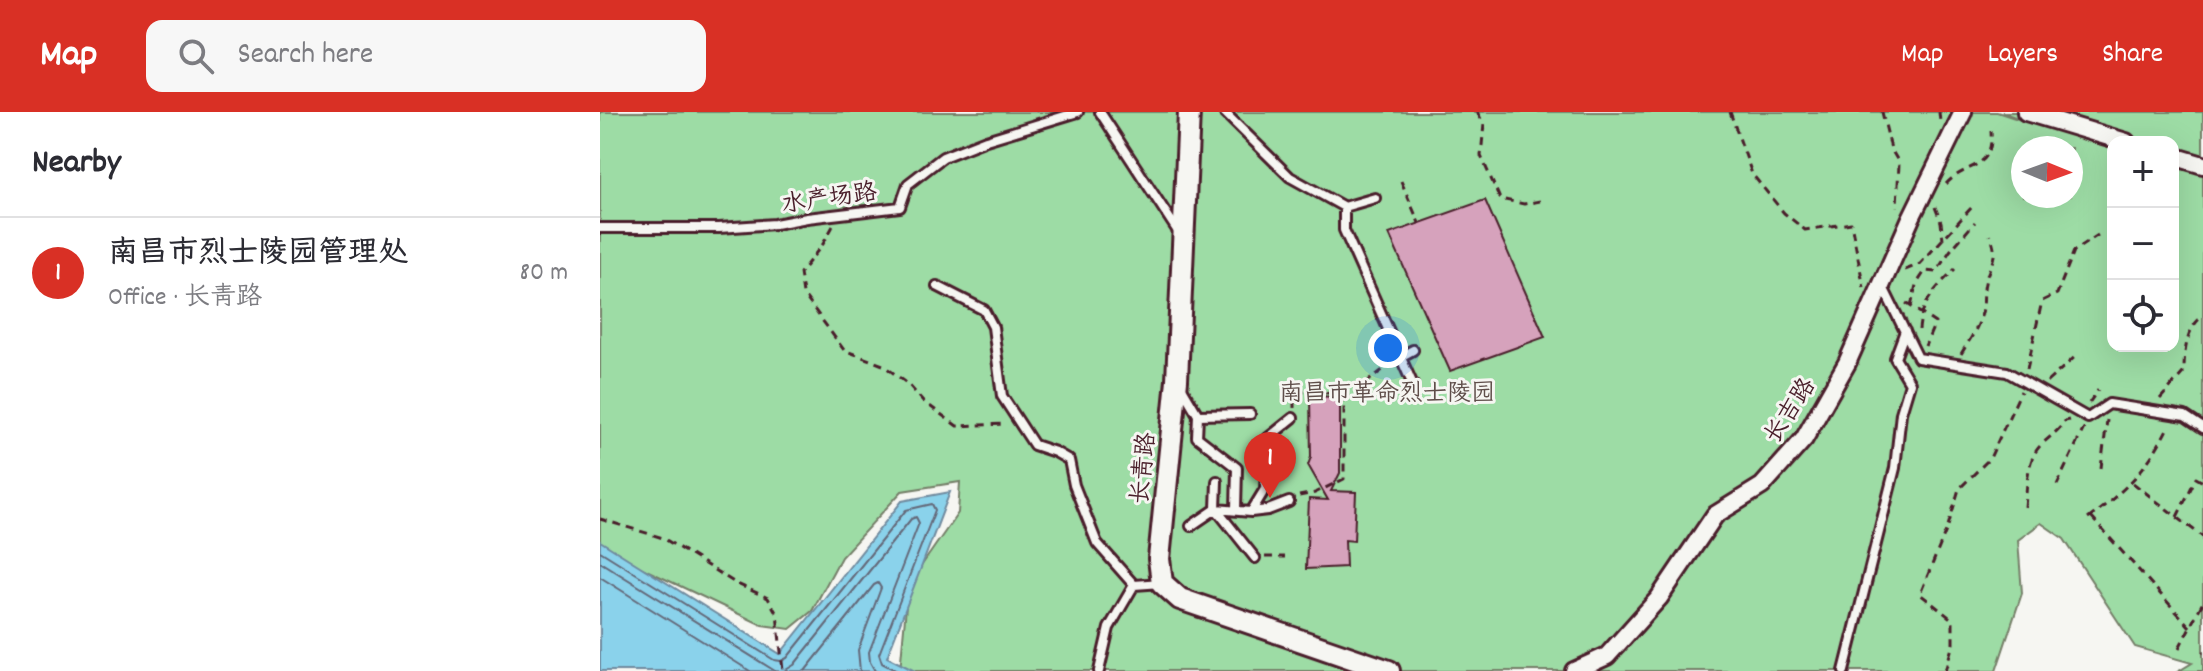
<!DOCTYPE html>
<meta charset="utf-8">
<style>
:root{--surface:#fff;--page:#f7f7f7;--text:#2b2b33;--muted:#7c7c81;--line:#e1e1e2;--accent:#d93025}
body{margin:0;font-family:Dekko,"LXGW WenKai TC",sans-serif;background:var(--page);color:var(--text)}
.controls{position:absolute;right:24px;top:24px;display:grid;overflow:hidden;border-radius:16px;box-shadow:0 8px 32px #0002}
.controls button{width:72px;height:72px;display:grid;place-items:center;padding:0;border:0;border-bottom:2px solid var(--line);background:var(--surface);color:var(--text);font:40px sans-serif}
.compass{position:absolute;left:1411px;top:24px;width:72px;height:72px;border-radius:50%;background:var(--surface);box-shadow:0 8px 32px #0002;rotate:91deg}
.you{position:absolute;left:788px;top:236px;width:28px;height:28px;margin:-20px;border:6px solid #fff;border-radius:50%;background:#1a73e8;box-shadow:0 0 0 12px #1a73e833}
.badge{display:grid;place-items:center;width:52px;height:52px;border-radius:50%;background:var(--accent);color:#fff;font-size:26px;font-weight:700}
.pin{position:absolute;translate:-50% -66px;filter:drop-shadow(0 2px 4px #0008)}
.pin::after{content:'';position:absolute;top:42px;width:28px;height:24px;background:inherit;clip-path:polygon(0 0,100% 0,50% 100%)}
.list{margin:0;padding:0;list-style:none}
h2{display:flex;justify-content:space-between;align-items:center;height:104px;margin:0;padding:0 32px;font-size:34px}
h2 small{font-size:26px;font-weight:400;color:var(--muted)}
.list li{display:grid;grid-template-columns:52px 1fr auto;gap:24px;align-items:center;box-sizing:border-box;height:112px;padding:0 32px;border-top:2px solid var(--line)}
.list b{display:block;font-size:30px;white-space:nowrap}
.list p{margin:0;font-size:26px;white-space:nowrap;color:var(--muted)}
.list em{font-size:26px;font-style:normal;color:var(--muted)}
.icon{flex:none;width:44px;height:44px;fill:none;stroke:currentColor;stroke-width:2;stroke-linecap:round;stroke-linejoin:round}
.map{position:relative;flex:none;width:1603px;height:559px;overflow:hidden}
header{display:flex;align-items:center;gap:48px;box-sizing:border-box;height:112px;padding:0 40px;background:var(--accent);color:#fff}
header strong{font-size:38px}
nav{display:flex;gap:44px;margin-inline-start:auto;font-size:28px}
.search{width:560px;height:72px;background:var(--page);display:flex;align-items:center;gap:20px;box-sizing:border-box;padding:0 28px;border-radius:16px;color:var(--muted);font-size:30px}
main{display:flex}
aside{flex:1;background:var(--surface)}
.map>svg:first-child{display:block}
</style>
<header>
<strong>Map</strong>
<div class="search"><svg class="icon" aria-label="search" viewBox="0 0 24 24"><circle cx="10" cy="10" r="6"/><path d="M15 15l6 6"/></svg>Search here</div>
<nav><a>Map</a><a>Layers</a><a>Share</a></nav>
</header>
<main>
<aside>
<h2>Nearby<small></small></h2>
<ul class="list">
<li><span class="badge">1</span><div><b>南昌市烈士陵园管理处</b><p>Office · 长青路</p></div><em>80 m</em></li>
</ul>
</aside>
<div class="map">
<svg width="1603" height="559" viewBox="0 0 1603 559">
<rect width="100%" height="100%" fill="#f6f6f2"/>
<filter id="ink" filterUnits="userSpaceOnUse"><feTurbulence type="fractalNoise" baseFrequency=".0125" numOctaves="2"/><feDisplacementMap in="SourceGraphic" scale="16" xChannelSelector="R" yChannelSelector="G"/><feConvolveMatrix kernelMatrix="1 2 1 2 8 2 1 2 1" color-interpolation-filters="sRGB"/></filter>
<g filter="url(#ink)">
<path fill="#9ddca5" stroke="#747e68" stroke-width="2" fill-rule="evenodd" d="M0 0H1397L1430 11 1402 0H1603V559H1579L1592 551 1535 535 1464 427 1441 411 1418 428 1422 481 1396 559H300L308 473 358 401 360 370 302 379 241 445 212 499 190 517 162 513 0 436ZM1513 30H1573V234H1513ZM1423 36H1471V84H1423Z"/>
<path fill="#8ad2eb" stroke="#708a9e" stroke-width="2" d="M350 380 287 545 315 559H0V429L180 542 302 389Z"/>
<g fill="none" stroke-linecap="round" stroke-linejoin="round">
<path stroke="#646778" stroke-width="2" d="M0 439 174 548 181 549 187 546 306 398 332 392 335 398 279 542 282 551 297 559
M0 450 175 559
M0 465 150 559
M184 559 194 553 311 407 316 405 319 411 269 540 270 550 275 559
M205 559 274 473 278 471 281 476 258 538 260 559"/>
</g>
<path fill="#d6a2bc" stroke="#4a1f2b" stroke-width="2" d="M885 88 945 225 850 259 789 122Z
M710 284 740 285V361L731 379 756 380 754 429 745 428 746 455 706 457 709 387 728 388 708 353 711 345Z"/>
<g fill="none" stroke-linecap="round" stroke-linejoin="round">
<g stroke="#4a1f2b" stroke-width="14">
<path id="service" d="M500 0 579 121
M624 0 690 65 744 95 775 86
M744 95V118L813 273
M0 116H119L175 112 207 106 300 95 308 72 343 45 386 28 478 0
M1282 173 1318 246 1407 260 1488 306 1509 292 1585 304 1603 316
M337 174 384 198 393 215 402 284 434 333 455 340 469 348 474 373 497 431 534 473
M800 245 813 238
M582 276 598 303 597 325 637 356 636 397
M598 303 650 302
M617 369 616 397 655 446
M651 400 668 398 689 390
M591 414 616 397 651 400 665 377 668 326 693 306
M499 559 509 516 534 473 562 471
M1244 559 1295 356 1301 301 1310 271 1295 246 1305 219"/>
</g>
<g stroke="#4a1f2b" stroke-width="22">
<path id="minor" d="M1426 0 1526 30
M1573 44 1603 53
M974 559 1007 544 1059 486 1115 403 1162 374 1204 327 1247 251 1311 106 1363 0"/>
</g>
<g stroke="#4a1f2b" stroke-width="26">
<path id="tertiary" d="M589 0 577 268 559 447 562 471 580 487 789 559"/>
</g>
<path stroke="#4a1f2b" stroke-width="3" stroke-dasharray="8 6" stroke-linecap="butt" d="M877 0 884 12 881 44 900 87 924 92 940 89
M1130 0 1152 62 1184 101 1205 118 1251 111 1264 176
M1282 0 1291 37 1299 51 1297 95
M1339 0 1340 10
M801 69 819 111
M1346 72C1366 50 1394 59 1391 19
M1335 95 1341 110 1343 127
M233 114 223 132 200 161 203 182 244 238 283 253 308 272 323 289 357 314 406 312
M1305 158 1320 152 1372 95
M1306 191 1335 211 1325 234
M1311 195 1316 173 1325 159 1336 160 1350 139 1375 110
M1319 218C1321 190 1336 176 1355 157
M1361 242C1370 227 1380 214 1383 196 1384 188 1383 179 1385 171 1390 149 1400 146 1390 123
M1427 257 1442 189 1457 182 1474 139 1498 123
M1447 270 1476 244
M1560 287 1584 260C1584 241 1586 216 1603 204
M1489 291 1498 278
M694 296V290L700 280 735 281
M1501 356 1507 308
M1533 371 1603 425
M1457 373 1484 316
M699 384 715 381 744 367V288L789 253V249
M1425 395C1427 376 1426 346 1442 332 1451 324 1458 319 1465 309L1469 308
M1491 405 1590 515
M1577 405 1596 366 1603 370
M0 407 63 426 135 471 168 486 177 502 183 559
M1488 407C1526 377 1548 357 1569 313
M665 445H685
M1579 536 1603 490
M1602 541 1603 540
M1345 559 1353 532V508L1320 482 1348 414 1359 377 1390 346 1421 279"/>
<use href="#service" stroke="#f6f6f2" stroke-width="8"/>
<use href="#minor" stroke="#f6f6f2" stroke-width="16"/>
<use href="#tertiary" stroke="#f6f6f2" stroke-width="20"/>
</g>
</g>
<g text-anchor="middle" stroke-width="6" stroke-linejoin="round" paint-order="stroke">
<g font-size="24" fill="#4a1f2b" stroke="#f6f6f2">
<text transform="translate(229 85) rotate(-8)" y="8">水产场路</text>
<text transform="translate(1189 298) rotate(-57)" y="8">长吉路</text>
<text transform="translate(542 356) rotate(-84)" y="8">长青路</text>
</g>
<g font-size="24" fill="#5f4e4a" stroke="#f6f6f2">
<text x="787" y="288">南昌市革命烈士陵园</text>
</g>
</g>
</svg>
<div class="controls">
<button>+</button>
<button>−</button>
<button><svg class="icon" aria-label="locate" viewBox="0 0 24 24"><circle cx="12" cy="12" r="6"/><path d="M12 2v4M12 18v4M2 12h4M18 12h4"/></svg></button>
</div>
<svg class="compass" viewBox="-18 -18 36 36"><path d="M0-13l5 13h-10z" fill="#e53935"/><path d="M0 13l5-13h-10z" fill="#7c7c81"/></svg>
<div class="you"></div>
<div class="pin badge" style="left:670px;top:386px">1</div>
</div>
</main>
